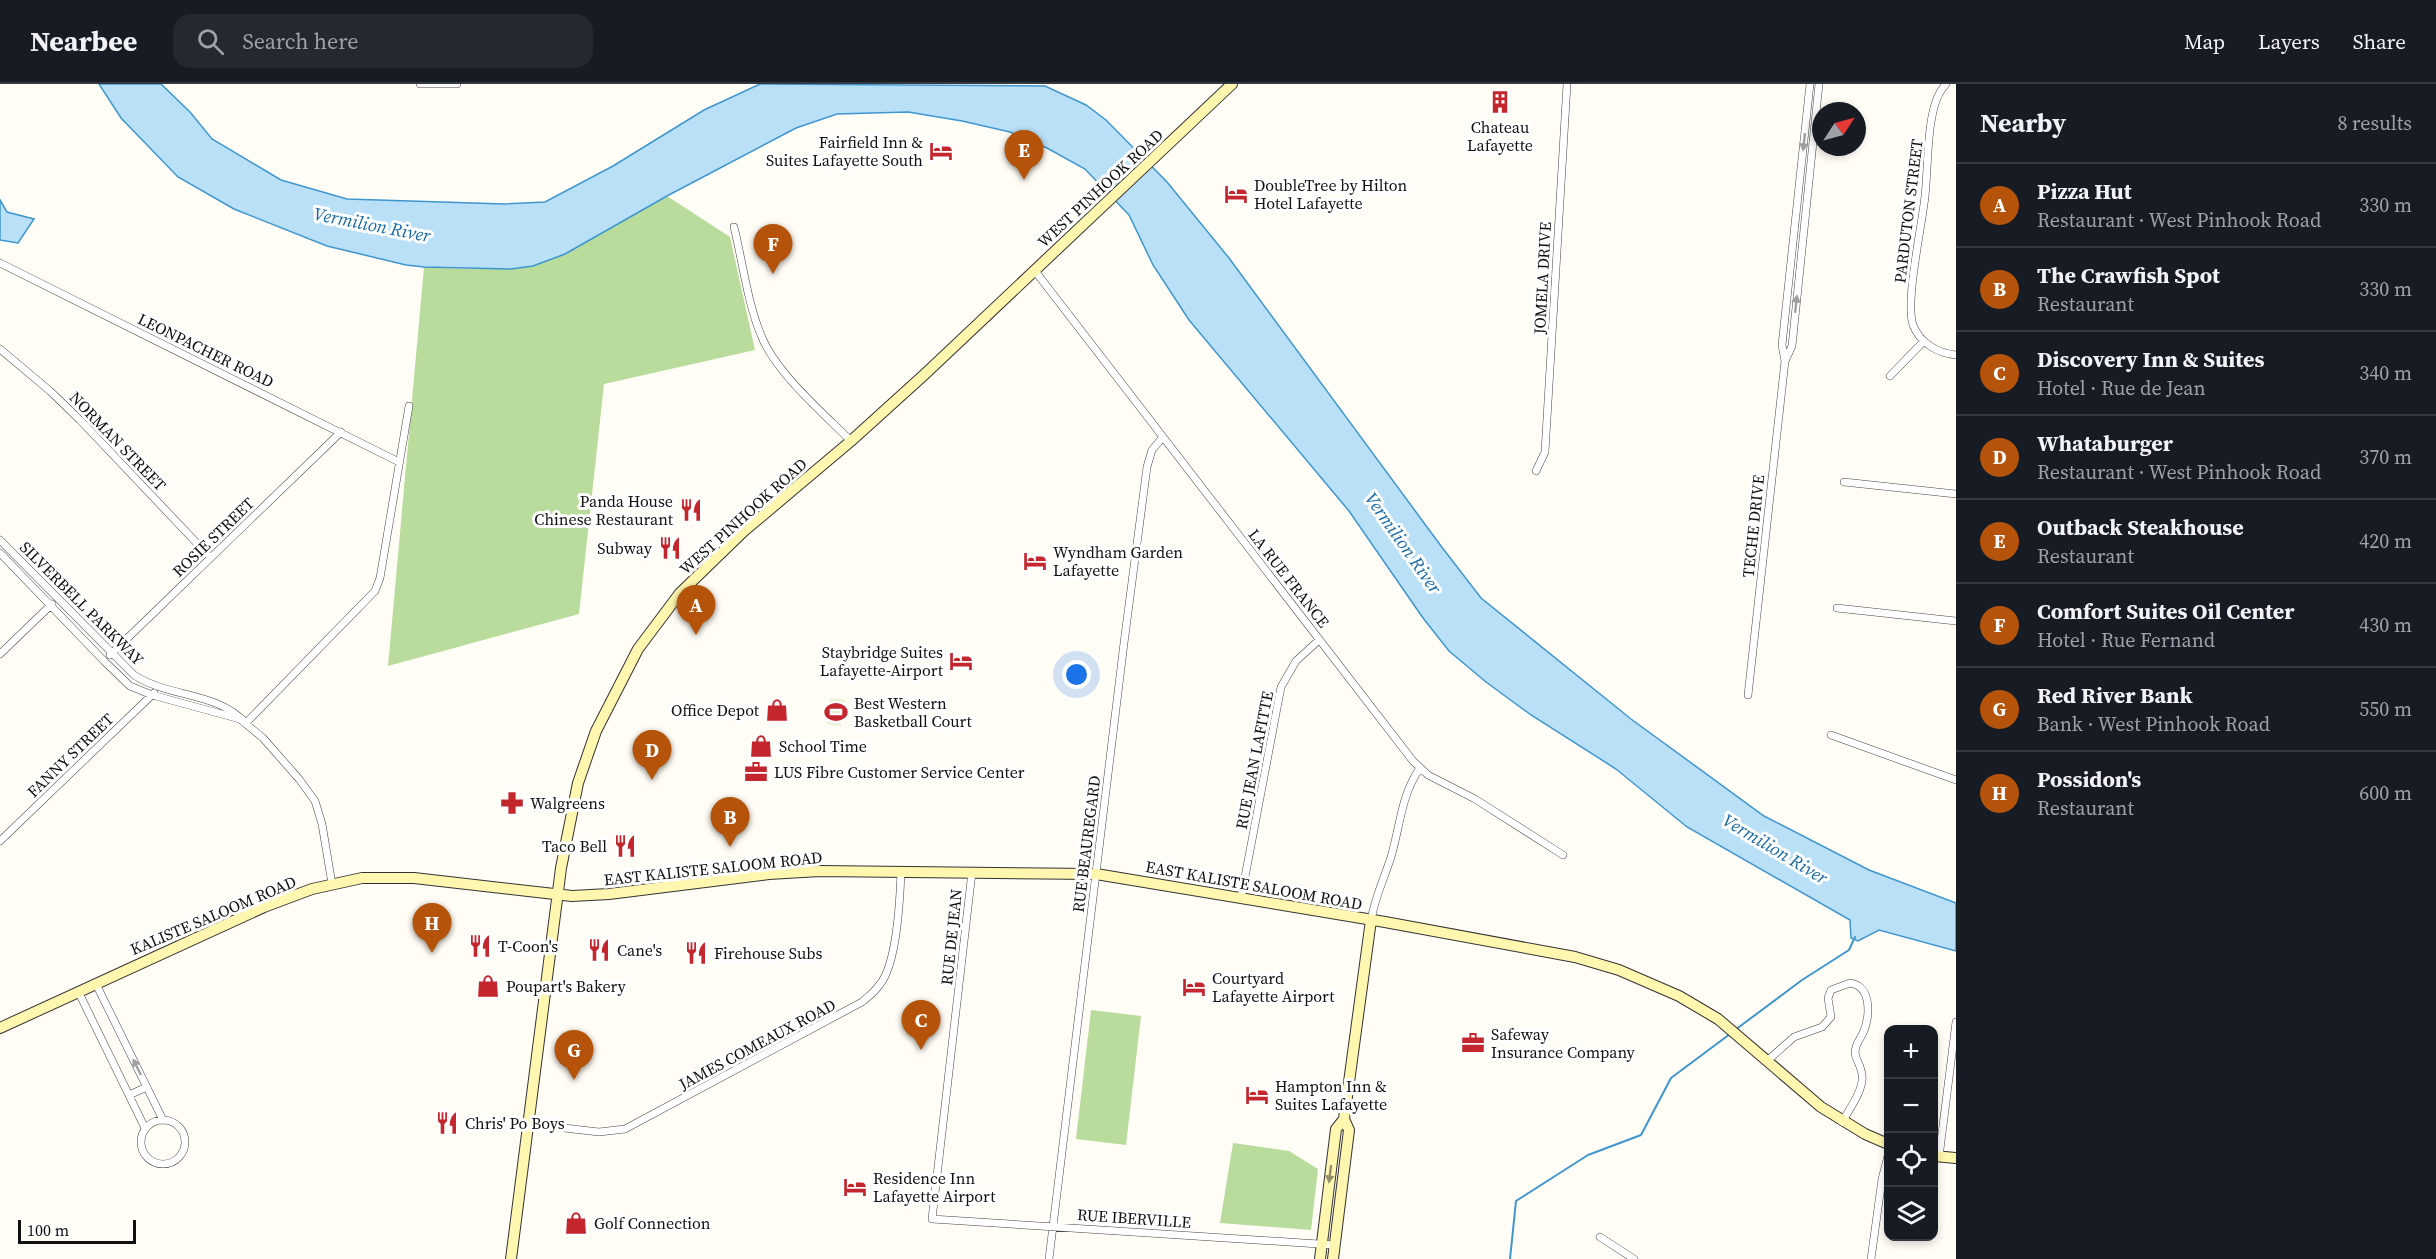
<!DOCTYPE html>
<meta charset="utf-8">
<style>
:root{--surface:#171b24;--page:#242831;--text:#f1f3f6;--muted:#9ea1a6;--line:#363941;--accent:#b45309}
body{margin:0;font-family:"Source Serif 4",serif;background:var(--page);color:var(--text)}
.controls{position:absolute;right:18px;bottom:18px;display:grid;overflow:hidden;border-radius:12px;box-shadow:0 3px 9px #0003}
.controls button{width:54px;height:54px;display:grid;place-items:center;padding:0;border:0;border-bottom:2px solid var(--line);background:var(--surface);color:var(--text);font:30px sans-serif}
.compass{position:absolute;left:1812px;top:18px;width:54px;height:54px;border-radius:50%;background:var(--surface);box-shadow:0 3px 9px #0003;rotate:54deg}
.scale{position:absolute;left:18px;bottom:15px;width:118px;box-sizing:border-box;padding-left:6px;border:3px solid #111;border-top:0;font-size:16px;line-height:21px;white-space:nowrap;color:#111;-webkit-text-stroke:4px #fff;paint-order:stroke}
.you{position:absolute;left:1077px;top:591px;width:21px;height:21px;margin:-15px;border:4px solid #fff;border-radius:50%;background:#1a73e8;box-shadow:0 0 0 9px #1a73e833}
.badge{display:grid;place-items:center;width:39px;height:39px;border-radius:50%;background:var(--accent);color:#fff;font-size:20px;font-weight:700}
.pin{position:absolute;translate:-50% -50px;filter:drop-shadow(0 2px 3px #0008)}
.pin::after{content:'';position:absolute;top:32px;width:21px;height:18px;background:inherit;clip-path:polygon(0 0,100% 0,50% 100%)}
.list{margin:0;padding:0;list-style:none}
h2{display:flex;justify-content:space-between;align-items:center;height:78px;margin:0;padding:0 24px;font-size:26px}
h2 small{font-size:20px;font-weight:400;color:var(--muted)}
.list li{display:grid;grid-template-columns:39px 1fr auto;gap:18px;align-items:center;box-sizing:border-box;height:84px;padding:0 24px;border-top:2px solid var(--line)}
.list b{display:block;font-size:22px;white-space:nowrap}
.list p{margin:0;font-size:20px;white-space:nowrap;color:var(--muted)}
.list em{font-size:20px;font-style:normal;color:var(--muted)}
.icon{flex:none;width:33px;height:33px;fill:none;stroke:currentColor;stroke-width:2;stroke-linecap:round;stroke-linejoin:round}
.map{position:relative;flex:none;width:1956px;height:1175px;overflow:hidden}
header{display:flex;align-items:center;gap:36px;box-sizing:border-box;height:84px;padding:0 30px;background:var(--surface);border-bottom:2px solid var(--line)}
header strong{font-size:28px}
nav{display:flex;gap:33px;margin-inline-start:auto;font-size:21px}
.search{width:420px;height:54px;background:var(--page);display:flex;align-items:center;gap:15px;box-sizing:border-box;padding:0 21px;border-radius:18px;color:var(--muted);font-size:22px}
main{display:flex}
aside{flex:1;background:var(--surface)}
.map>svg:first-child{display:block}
</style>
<header>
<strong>Nearbee</strong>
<div class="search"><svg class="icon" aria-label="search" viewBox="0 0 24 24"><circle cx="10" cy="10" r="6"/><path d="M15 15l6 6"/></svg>Search here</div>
<nav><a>Map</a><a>Layers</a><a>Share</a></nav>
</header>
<main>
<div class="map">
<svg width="1956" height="1175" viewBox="0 0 1956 1175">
<rect width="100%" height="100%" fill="#fffdf5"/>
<path fill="#b9dc9c" d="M667 112 730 153 755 266 604 300 579 530 388 582 424 183 469 185 533 182 565 170Z
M1091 926 1141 932 1126 1061 1076 1055Z
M1233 1059 1289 1067 1318 1085 1311 1146 1220 1139Z"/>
<path fill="#e6f2cf" d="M830 614 845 616 841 642 827 640Z"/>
<path fill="#b9e0f7" stroke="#3f96cf" stroke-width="1.5" d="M99 0H161L190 28 212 55 281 96 347 115 504 120 545 118 613 82 704 26 760 0 1045 2 1086 21 1106 36 1167 98 1229 174 1441 462 1481 514 1631 635 1764 732 1869 786 1956 819V867L1879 846 1858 857 1851 854 1850 836 1687 743 1616 685 1531 631 1486 598 1449 567 1423 534 1349 427 1189 236 1153 181 1129 131 1085 85 1047 64 1010 48 962 37 908 28 837 30 796 44 667 112 565 170 533 182 511 185 424 183 406 181 327 162 234 125 178 93 121 34Z
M0 116 7 128 34 135 18 159 0 156Z"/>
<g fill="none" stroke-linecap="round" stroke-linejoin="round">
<path stroke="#3f96cf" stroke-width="2" d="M1735 946 1802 896 1849 866 1855 853
M1510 1175 1516 1117 1588 1071 1641 1051 1671 994 1730 950"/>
<g stroke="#444" stroke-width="8">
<path id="street" d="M420 0H457
M1946 0C1941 6 1937 13 1935 20 1927 46 1928 85 1925 112 1922 142 1905 217 1913 241 1920 259 1937 269 1956 271
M734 143C742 175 748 221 761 251 775 288 823 329 851 357
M0 179 399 378
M1035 187 1413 677 1428 691 1475 715 1563 771
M0 265 50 307 80 336 210 473
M1785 277 1782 261 1810 0
M1890 292 1924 257
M1536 387 1545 368 1567 0
M1844 398 1956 410
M0 456 134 591C169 614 216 607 246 639L375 507 380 494 409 322
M0 469 104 577 130 602 152 611 240 635 263 654 299 695 315 717 322 740 332 800
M1837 524 1956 537
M0 570 52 520
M110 571 341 348
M1748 611 1785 277 1792 262 1819 0
M1831 651 1956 696
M0 757 154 609
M972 788 932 1135 1334 1161
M1241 814 1281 603 1296 577 1319 556
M1371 836C1375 813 1384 795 1391 773 1400 743 1401 711 1420 684
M96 900 163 1036
M79 909 145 1044
M1767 977 1794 953 1822 943 1831 933 1828 914 1831 906 1850 899C1873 902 1870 935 1862 951 1860 955 1857 958 1856 963 1853 973 1859 977 1861 986 1867 1002 1850 1024 1842 1038
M129 1011 147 1003
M141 1058a22 22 0 1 1 44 0a22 22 0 1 1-44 0Z
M529 1040 599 1048 625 1045 862 918C872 910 881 902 886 890 897 865 900 816 901 788
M1939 1073 1956 938
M1600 1153 1634 1175
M1049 1175 1124 559 1147 383 1152 366 1163 353
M1871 1175 1882 1095 1888 1072"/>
</g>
<g stroke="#333" stroke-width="12">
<path id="secondary" d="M0 944 264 823 312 805 362 794H414L572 812 609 810 769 790 820 787 1096 790 1385 838 1575 873 1619 886 1679 912 1718 935 1821 1023 1865 1050 1888 1060
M1934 1072 1956 1074
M511 1175 561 784 578 699 596 647 638 565 680 509 744 447 851 357 925 290 1232 0
M1320 1175 1336 1045 1344 1035
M1333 1175 1349 1046 1344 1035 1371 836"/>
</g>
<use href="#street" stroke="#fff" stroke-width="7"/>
<use href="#secondary" stroke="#fff6b0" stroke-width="10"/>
</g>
<defs><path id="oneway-solid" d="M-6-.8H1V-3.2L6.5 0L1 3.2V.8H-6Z" transform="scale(1.5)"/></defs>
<g fill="#a0a0a0">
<use href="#oneway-solid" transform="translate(1804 58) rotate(96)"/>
<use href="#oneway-solid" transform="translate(1796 220) rotate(-84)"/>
<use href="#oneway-solid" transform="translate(137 983) rotate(-116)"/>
</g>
<use fill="#948f68" href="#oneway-solid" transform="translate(1330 1090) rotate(97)"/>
<defs>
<g id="building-bare" transform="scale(1.8)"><path d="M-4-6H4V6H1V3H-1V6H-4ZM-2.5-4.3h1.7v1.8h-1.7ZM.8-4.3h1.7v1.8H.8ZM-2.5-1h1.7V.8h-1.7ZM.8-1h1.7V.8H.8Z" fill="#c4262e" stroke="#fff" stroke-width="2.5" paint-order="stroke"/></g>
<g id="hotel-bare" transform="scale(1.8)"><path d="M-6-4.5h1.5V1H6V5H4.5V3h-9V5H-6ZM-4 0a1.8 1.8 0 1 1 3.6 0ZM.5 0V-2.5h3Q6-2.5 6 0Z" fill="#c4262e" stroke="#fff" stroke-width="2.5" paint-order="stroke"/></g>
<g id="restaurant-bare" transform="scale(1.8)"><path d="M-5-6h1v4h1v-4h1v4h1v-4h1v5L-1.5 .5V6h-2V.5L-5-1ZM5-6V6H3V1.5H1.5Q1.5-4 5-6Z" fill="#c4262e" stroke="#fff" stroke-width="2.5" paint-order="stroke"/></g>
<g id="shop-bare" transform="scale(1.8)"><path d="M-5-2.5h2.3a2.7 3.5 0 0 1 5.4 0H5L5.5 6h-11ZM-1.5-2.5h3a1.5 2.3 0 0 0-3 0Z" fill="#c4262e" stroke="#fff" stroke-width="2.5" paint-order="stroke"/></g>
<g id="stadium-bare" transform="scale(1.8)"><path d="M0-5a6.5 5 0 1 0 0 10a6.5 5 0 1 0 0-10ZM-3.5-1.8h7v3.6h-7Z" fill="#c4262e" stroke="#fff" stroke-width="2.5" paint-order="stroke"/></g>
<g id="office-bare" transform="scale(1.8)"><path d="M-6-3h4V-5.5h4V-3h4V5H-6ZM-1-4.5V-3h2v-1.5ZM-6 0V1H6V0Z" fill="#c4262e" stroke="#fff" stroke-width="2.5" paint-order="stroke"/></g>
<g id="pharmacy-bare" transform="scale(1.8)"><path d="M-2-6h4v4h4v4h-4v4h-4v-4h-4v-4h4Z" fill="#c4262e" stroke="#fff" stroke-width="2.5" paint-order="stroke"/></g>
</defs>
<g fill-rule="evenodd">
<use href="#building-bare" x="1500" y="18"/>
<use href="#hotel-bare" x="941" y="67"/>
<use href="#hotel-bare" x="1236" y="110"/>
<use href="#restaurant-bare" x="691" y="426"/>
<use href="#restaurant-bare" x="670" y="464"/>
<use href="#hotel-bare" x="1035" y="477"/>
<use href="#hotel-bare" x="961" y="577"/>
<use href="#shop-bare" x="777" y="626"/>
<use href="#stadium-bare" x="836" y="628"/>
<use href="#shop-bare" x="761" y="662"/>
<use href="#office-bare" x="756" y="688"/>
<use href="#pharmacy-bare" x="512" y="719"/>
<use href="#restaurant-bare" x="625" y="762"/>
<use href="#restaurant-bare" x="480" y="862"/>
<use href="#restaurant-bare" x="599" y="866"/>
<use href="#restaurant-bare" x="696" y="869"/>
<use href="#shop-bare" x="488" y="902"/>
<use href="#hotel-bare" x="1194" y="903"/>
<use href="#office-bare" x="1473" y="959"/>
<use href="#hotel-bare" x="1257" y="1011"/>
<use href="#restaurant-bare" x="447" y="1039"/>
<use href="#hotel-bare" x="855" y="1103"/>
<use href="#shop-bare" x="576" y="1139"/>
</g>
<g text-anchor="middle" stroke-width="6" stroke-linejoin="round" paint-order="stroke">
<g font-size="16" fill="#111" stroke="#fff" text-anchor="start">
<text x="1500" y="49" text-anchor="middle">Chateau<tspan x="1500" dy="18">Lafayette</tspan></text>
<text x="923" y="64" text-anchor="end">Fairfield Inn &amp;<tspan x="923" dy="18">Suites Lafayette South</tspan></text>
<text x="1254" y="107">DoubleTree by Hilton<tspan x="1254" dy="18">Hotel Lafayette</tspan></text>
<text x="673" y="423" text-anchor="end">Panda House<tspan x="673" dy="18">Chinese Restaurant</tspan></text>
<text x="652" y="470" text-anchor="end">Subway</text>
<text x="1053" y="474">Wyndham Garden<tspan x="1053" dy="18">Lafayette</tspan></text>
<text x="943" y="574" text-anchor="end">Staybridge Suites<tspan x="943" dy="18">Lafayette-Airport</tspan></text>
<text x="854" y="625">Best Western<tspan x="854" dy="18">Basketball Court</tspan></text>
<text x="759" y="632" text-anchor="end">Office Depot</text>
<text x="779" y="668">School Time</text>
<text x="774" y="694">LUS Fibre Customer Service Center</text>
<text x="530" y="725">Walgreens</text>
<text x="607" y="768" text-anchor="end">Taco Bell</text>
<text x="498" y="868">T-Coon's</text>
<text x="617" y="872">Cane's</text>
<text x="714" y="875">Firehouse Subs</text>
<text x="1212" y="900">Courtyard<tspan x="1212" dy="18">Lafayette Airport</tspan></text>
<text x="506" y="908">Poupart's Bakery</text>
<text x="1491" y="956">Safeway<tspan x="1491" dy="18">Insurance Company</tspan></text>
<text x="1275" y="1008">Hampton Inn &amp;<tspan x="1275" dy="18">Suites Lafayette</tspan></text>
<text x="465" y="1045">Chris' Po Boys</text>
<text x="873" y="1100">Residence Inn<tspan x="873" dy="18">Lafayette Airport</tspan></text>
<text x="594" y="1145">Golf Connection</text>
</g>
<g font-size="16" fill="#111" stroke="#fff">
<text transform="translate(1100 104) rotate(-43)" y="6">WEST PINHOOK ROAD</text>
<text transform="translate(1908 127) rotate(-83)" y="6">PARDUTON STREET</text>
<text transform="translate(1542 194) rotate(-87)" y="6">JOMELA DRIVE</text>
<text transform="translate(206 266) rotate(26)" y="6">LEONPACHER ROAD</text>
<text transform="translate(118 357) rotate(46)" y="6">NORMAN STREET</text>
<text transform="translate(743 432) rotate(-42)" y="6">WEST PINHOOK ROAD</text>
<text transform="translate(1753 442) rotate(-84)" y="6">TECHE DRIVE</text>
<text transform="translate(213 453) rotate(-44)" y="6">ROSIE STREET</text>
<text transform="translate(1289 494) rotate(52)" y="6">LA RUE FRANCE</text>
<text transform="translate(82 519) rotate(45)" y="6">SILVERBELL PARKWAY</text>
<text transform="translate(70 671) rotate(-44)" y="6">FANNY STREET</text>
<text transform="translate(1254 676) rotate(-79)" y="6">RUE JEAN LAFITTE</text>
<text transform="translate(1086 760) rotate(-83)" y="6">RUE BEAUREGARD</text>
<text transform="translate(713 784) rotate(-6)" y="6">EAST KALISTE SALOOM ROAD</text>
<text transform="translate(1254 801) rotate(10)" y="6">EAST KALISTE SALOOM ROAD</text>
<text transform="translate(213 831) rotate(-23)" y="6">KALISTE SALOOM ROAD</text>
<text transform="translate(951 853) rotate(-84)" y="6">RUE DE JEAN</text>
<text transform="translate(757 960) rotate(-28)" y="6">JAMES COMEAUX ROAD</text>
<text transform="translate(1134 1134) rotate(4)" y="6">RUE IBERVILLE</text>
</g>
<g font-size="18" font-style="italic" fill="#1768a6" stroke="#fff">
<text transform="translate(372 141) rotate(11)" y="6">Vermilion River</text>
<text transform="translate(1403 459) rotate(55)" y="6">Vermilion River</text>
<text transform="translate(1775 765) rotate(31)" y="6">Vermilion River</text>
</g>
</g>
</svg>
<div class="controls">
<button>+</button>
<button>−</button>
<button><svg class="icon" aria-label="locate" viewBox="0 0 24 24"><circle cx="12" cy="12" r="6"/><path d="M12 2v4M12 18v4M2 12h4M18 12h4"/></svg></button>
<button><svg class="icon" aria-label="layers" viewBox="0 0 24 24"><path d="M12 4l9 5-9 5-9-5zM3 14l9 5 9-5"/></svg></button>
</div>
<svg class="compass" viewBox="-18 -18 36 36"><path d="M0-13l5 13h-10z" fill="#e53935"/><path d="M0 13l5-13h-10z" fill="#9ea1a6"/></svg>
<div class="scale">100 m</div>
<div class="you"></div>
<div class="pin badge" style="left:696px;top:551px">A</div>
<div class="pin badge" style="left:730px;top:763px">B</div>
<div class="pin badge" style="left:921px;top:966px">C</div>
<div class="pin badge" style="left:652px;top:696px">D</div>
<div class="pin badge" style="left:1024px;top:96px">E</div>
<div class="pin badge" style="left:773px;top:190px">F</div>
<div class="pin badge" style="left:574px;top:996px">G</div>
<div class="pin badge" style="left:432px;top:869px">H</div>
</div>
<aside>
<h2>Nearby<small>8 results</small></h2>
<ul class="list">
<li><span class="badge">A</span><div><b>Pizza Hut</b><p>Restaurant · West Pinhook Road</p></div><em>330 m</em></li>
<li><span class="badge">B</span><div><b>The Crawfish Spot</b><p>Restaurant</p></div><em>330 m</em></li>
<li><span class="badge">C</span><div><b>Discovery Inn &amp; Suites</b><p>Hotel · Rue de Jean</p></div><em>340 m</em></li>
<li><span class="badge">D</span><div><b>Whataburger</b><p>Restaurant · West Pinhook Road</p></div><em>370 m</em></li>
<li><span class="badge">E</span><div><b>Outback Steakhouse</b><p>Restaurant</p></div><em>420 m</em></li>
<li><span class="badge">F</span><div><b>Comfort Suites Oil Center</b><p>Hotel · Rue Fernand</p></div><em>430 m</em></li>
<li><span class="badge">G</span><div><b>Red River Bank</b><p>Bank · West Pinhook Road</p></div><em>550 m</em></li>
<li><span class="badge">H</span><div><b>Possidon's</b><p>Restaurant</p></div><em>600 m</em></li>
</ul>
</aside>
</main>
